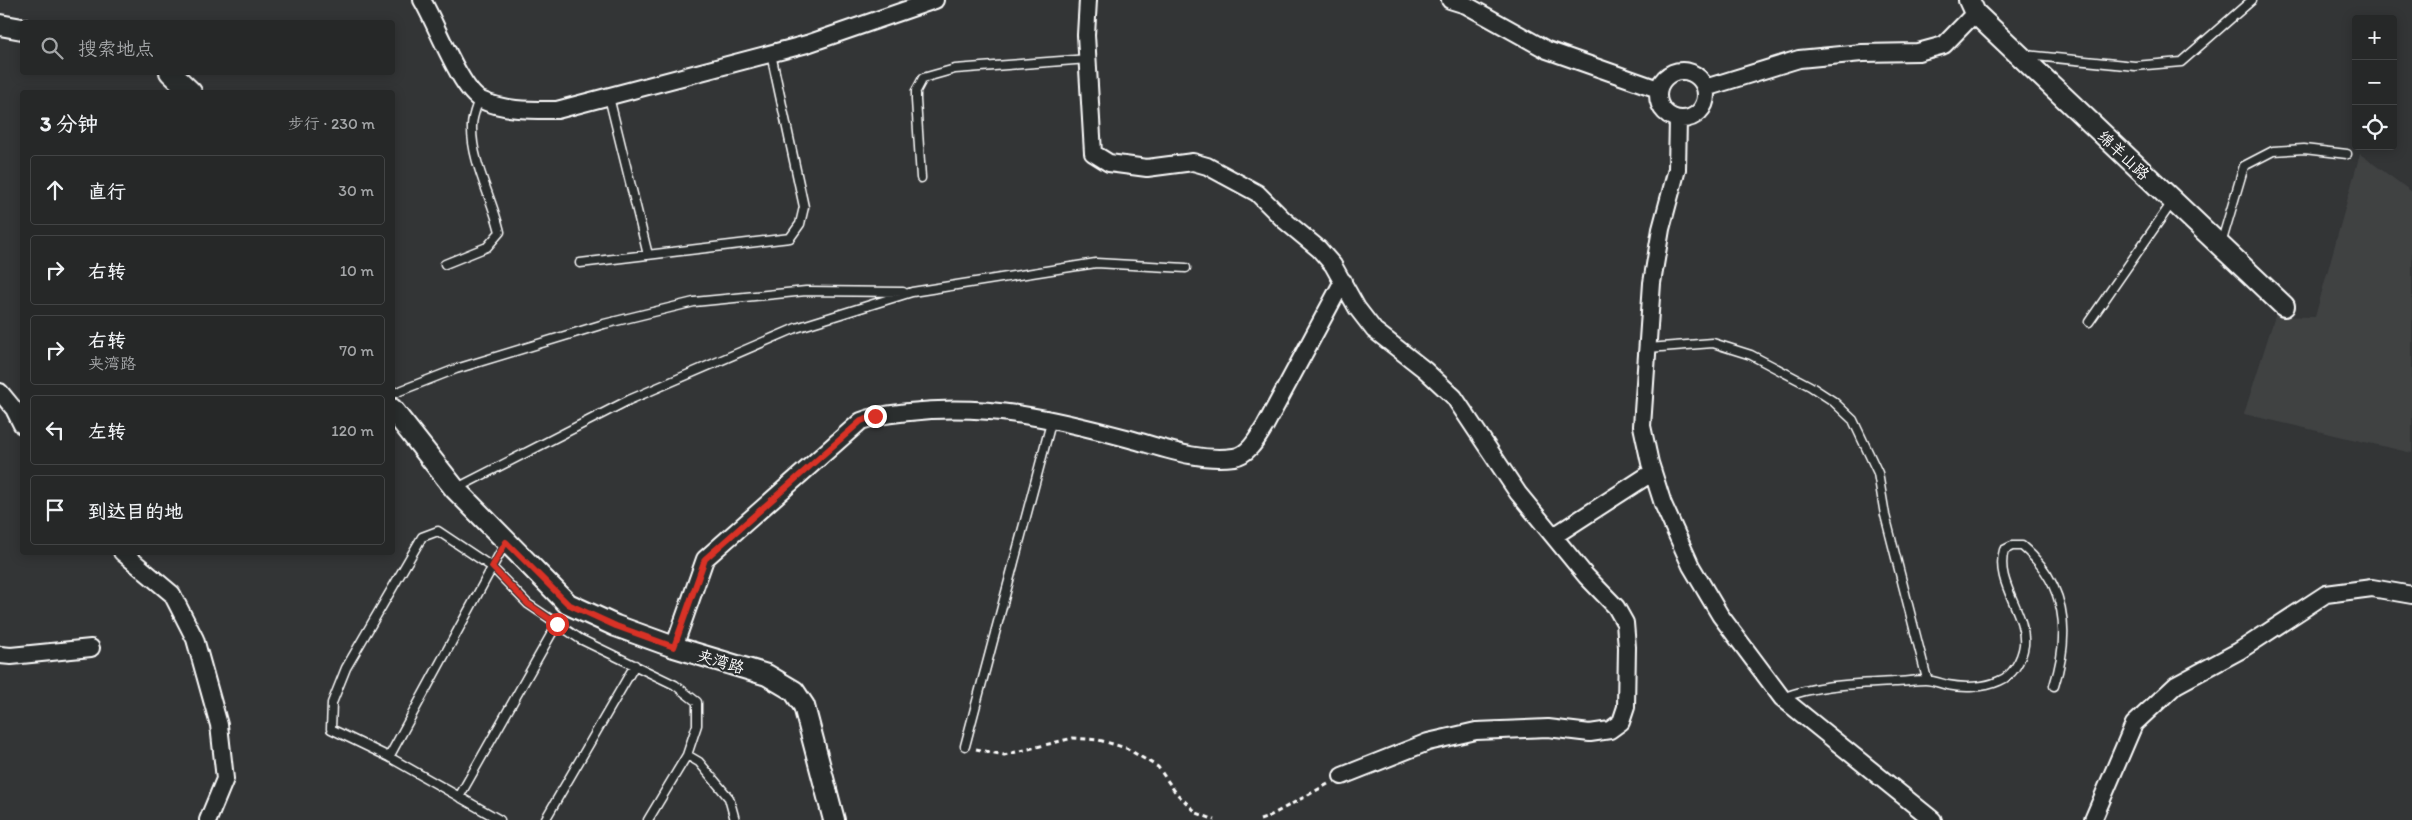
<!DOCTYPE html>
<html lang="zh">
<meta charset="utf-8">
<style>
:root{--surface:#262828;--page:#323434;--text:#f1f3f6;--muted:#a4a6a8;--line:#424445}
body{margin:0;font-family:Itim,"LXGW WenKai TC",sans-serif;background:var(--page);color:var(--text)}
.controls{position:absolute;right:15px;top:15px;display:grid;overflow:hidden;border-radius:5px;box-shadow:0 2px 12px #0003}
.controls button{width:45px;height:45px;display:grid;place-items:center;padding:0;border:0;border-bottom:1px solid var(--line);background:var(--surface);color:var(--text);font:25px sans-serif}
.stop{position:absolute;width:15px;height:15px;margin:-11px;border:4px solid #d93025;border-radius:50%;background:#fff}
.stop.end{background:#d93025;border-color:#fff;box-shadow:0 1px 5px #0008}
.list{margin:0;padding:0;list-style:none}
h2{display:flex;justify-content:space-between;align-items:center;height:65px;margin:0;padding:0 20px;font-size:21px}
h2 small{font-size:16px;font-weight:400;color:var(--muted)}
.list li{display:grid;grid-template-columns:32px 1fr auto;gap:15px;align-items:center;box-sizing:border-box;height:70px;margin:0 10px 10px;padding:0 10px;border:1px solid var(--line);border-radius:5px}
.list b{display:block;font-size:19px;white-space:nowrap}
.list p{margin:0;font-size:16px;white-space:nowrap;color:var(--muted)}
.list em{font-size:16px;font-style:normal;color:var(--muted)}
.icon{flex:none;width:28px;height:28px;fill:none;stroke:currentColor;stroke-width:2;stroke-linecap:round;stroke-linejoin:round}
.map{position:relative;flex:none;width:2412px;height:820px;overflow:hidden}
.search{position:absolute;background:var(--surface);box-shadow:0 2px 12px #0003;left:20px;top:20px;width:375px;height:55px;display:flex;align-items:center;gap:12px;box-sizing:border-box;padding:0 18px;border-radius:5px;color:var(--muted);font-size:19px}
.panel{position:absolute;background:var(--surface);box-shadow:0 2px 12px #0003;left:20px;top:90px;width:375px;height:465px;border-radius:5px}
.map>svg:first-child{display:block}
</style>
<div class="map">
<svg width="2412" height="820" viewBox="0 0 2412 820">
<rect width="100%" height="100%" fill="#333536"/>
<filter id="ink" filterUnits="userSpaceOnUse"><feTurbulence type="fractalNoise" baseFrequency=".02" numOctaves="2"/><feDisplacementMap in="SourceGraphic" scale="10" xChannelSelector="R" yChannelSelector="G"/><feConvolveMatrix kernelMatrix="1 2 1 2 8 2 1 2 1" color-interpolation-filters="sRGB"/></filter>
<g filter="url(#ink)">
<path fill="#404243" d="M2360 154 2412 192V453L2244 414 2275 316 2315 317Z"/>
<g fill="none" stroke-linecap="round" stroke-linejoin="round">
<g stroke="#fff" stroke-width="11">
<path id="service" d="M2025 55 2135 66 2181 62 2252 0
M609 97 648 255
M921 178 916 100V91L923 78 955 69 1088 59
M2221 244 2244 166 2273 151 2304 149 2347 154
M580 263 790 238 800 224 804 207 771 54
M445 264 487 247 500 232C492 197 471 162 472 126 472 117 476 108 479 99
M2089 322 2173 201
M1648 348 1713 343 1751 355 1810 386 1833 401 1853 420 1878 473 1885 515 1927 679
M392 394 456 369 604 324 694 302 806 291 903 292
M457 488 629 400 796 328 912 292 1096 263 1186 268
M1782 698C1819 684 1856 684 1894 682 1904 682 1915 680 1925 680 1932 680 1940 683 1947 685 1963 688 1984 688 1999 681 2013 676 2022 659 2024 645 2027 612 1994 583 2004 550L2012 546H2022C2067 584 2071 633 2054 686
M965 746 1052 419
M687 755 699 762 729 798 735 820
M389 757 506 542
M459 797 557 624
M500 820 389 757 331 729 332 703 346 668 422 537 438 531 492 567 528 604 580 639 675 685 697 702V725L687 755 648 820
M545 820 635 665"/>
</g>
<g stroke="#fff" stroke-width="20">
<path id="minor" d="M422 0C435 21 461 91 481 100 505 111 532 110 557 110L807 44 935 0
M1088 0 1086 35 1093 153 1109 163 1147 168 1193 162 1207 166 1257 193 1284 220 1319 249 1333 265 1357 308 1374 330 1425 370 1454 397 1518 493 1586 576 1616 607 1625 623 1627 647 1626 707 1621 722 1610 730 1590 733 1548 728 1476 731 1428 742 1342 776
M1450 0 1466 5 1547 50 1658 89
M1658 95a24 24 0 1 1 48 0a24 24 0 1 1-48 0Z
M1705 88 1799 59 1862 53 1918 52 1944 45 1975 13
M1678 119 1677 169 1661 229 1652 283 1642 426 1650 463 1663 504 1691 566 1720 615 1782 698 1933 820
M0 392 14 409 22 425
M1554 536 1653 472
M122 552 172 594 195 639 219 725 225 779 208 820
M674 647 705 559 861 421C877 415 892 414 909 412 988 403 1055 419 1130 439 1163 448 1199 462 1234 457 1249 455 1258 437 1265 426L1343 281
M0 655 11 656 91 648
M2093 820 2134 724 2176 685 2239 651 2326 594 2372 588 2412 595"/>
</g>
<g stroke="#fff" stroke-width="24">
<path id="tertiary" d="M1969 0 1975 13 2284 306
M0 25 22 29
M170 72 191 92
M392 409 455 489 568 604 616 626 674 647 767 675 794 691 804 706 834 820"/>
</g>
<path stroke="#fff" stroke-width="3" stroke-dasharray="5 4" stroke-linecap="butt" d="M976 749 1004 755 1073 738 1099 740 1126 748 1158 767 1176 793 1197 813 1215 820
M1260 820 1266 818 1328 784"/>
<use href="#service" stroke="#2a2d2e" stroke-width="8"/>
<use href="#minor" stroke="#2a2d2e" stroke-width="16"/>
<use href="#tertiary" stroke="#2a2d2e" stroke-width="20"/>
</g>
</g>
<g fill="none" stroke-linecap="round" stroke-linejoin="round" filter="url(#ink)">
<path stroke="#d93025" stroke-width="6" d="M557 624 528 604 492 567 506 542 568 604 616 626 674 647 705 559 861 421 875 416"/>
</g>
<g text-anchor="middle" stroke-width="4" stroke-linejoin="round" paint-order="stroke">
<g font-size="16" fill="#fff" stroke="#2a2d2e">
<text transform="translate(2124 155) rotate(43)" y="6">绵羊山路</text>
<text transform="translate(721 661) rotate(17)" y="6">夹湾路</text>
</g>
</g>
</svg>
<div class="controls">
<button>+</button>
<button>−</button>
<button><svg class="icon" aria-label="locate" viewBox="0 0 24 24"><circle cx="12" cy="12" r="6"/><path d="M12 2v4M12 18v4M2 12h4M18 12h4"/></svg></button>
</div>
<div class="stop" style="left:557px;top:624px"></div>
<div class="stop end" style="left:875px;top:416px"></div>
<div class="search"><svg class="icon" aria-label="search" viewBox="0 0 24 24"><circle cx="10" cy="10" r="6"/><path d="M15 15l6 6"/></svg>搜索地点</div>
<section class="panel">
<h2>3 分钟<small>步行 · 230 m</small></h2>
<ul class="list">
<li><svg class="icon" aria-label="ahead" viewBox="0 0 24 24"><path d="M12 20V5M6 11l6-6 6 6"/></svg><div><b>直行</b></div><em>30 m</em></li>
<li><svg class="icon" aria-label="right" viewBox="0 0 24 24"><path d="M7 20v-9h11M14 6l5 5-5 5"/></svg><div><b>右转</b></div><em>10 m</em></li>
<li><svg class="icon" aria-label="right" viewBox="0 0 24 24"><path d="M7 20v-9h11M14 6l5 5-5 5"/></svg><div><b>右转</b><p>夹湾路</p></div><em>70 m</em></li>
<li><svg class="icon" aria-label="left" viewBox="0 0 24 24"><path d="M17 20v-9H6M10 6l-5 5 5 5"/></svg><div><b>左转</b></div><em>120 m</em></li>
<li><svg class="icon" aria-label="arrive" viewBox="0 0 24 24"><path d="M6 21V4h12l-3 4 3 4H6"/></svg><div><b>到达目的地</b></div></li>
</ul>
</section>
</div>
